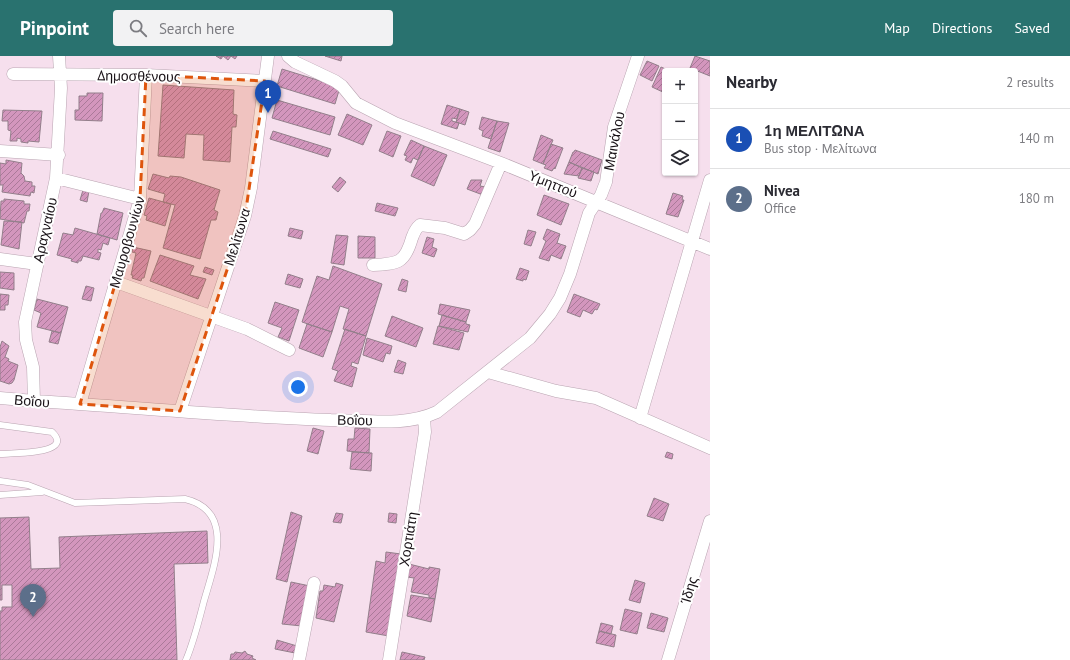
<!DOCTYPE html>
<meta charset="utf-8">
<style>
:root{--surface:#fff;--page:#f2f2f3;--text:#2b2b33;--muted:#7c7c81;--line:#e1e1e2;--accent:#29726f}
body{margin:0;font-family:"PT Sans",sans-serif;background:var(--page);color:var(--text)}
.controls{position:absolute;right:12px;top:12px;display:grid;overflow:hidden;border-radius:4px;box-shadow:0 1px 3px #0004}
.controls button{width:36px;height:36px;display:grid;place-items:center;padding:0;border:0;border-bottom:1px solid var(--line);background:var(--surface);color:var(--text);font:20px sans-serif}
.you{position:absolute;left:298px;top:331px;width:14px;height:14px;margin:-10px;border:3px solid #fff;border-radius:50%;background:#1a73e8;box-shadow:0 0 0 6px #1a73e833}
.badge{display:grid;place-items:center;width:26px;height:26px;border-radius:50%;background:var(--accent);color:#fff;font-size:13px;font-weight:700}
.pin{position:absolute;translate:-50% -33px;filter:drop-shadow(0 1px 2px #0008)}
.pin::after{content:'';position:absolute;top:21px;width:14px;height:12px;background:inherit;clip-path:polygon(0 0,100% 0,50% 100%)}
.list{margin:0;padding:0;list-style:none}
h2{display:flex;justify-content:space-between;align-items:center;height:52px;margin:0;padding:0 16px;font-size:17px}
h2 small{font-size:13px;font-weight:400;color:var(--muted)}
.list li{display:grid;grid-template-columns:26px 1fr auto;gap:12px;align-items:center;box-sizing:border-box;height:60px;padding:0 16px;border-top:1px solid var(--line)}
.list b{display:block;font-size:15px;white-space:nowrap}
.list p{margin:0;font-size:13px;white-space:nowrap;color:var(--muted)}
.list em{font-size:13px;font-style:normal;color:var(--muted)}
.icon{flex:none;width:22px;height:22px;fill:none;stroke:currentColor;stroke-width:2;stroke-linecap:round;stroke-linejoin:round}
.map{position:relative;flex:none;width:710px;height:604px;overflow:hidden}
header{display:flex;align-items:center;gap:24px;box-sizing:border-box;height:56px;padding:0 20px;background:var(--accent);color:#fff}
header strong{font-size:19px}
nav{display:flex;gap:22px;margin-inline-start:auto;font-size:14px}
.search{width:280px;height:36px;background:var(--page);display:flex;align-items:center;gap:10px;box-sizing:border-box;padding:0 14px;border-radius:4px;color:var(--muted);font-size:15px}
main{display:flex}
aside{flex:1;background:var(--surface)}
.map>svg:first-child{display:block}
</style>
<header>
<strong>Pinpoint</strong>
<div class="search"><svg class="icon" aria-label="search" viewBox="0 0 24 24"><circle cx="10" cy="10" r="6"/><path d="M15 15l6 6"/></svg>Search here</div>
<nav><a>Map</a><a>Directions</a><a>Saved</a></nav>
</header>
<main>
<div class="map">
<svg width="710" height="604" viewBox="0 0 710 604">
<defs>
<pattern id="building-hatch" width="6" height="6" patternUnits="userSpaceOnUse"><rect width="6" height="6" fill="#d396bd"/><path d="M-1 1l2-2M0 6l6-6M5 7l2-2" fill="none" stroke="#aa7999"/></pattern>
</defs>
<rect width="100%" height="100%" fill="#f6dfed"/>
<path fill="url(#building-hatch)" stroke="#937f8b" d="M216 0H237L235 3 231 0 228 4 223 0 221 3Z
M325 0H342L341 5Z
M695 0 710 5V20L690 12Z
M647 5 659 10 652 25 640 19Z
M661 11 670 15H665V37L652 31Z
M282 13 340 31 335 48 277 30Z
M163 29 234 34 233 58 237 59 236 71H232L230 106 203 104 204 79 186 78 184 102 158 100Z
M87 37H103L102 65 75 64V54H79V40H87Z
M277 44 335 61 330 79 272 62Z
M447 49 460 53 457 63 452 62V65L459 67 457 73 441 68Z
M460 53 469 56 465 69 456 66Z
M3 54 42 55 39 86 28 85V87L21 86V83L17 82V85H10L11 75 8 74V65H2Z
M347 58 372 69 363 89 338 79Z
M482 61 497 65 491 83 482 80 483 75 479 73Z
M497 65 509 67 500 96 488 92Z
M273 75 331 93 328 101 270 83Z
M387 75 401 80 393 101 379 95Z
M541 79 553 84 543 108 533 104Z
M411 84 424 90 418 104 413 102 411 107 405 104 407 100 404 99Z
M551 88 563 92 555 113 554 112 552 115 544 112 546 109 543 108Z
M424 90 447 99 434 130 411 120Z
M575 94 602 104 598 118 569 106 573 96H574Z
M6 104 22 107 21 117 24 120 25 125 32 126V130H35L34 137 31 136 30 140 2 136 3 129H0V107L6 108Z
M569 106 582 112 579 120 564 118Z
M582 112 594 116 591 125 578 122Z
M153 118 169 122 170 120 181 121 220 134 214 154 218 156 216 164H211L200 203 163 192 175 149 163 146 165 138 148 133Z
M340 121 346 126 338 136 332 131Z
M471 124H482L480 130 486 131 483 139 467 133Z
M83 134 89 135 87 146 80 144Z
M673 137 683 140 682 144H684L678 161 666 158Z
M544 139 569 148 561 169 537 159Z
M149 142 171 148 165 170 146 164 147 160 144 159Z
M4 143 24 145V148H30L29 155H27L24 167 0 163 1 145H4Z
M377 147 398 152 395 160 375 155Z
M104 152 123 157 117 184 97 178 101 157H102Z
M4 165 22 166 19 193 1 189Z
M75 172 110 182 108 189 103 187 101 194 98 193V196L101 197 99 204 83 200 81 205H78V207L71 205 72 203 57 199 63 177 73 179Z
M290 172 303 175 301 183 288 180Z
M547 173 560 178 557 187 566 190 561 203 551 199 549 205 539 202 546 185 543 183Z
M528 174 536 176 531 190 524 188Z
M336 179 348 180 344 209 331 207Z
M358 180 375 181V202H358Z
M427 181 434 183 432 191 437 193 434 201 422 197Z
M133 191 151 195 144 222H142L141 225 132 222 133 219H131L136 197 132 196Z
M160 199 194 210 190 219 206 223 198 243 150 225Z
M333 210 382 228 366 280 343 273 349 253 340 250 332 276 302 266 317 220 329 224Z
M205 211 214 214 212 219 203 216Z
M520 212 529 215 526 224 523 223V225L516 223Z
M0 216 14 217V234L0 232Z
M288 218 303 223 300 232 285 228Z
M402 223 408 225 406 236 398 234Z
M86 230 94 232 91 245 82 243Z
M0 238 9 239 8 249H5V254H0Z
M574 238 600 248 597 254 595 253 592 258 583 254 580 261 567 256Z
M37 243 68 251 61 277 37 271 41 257 34 254Z
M275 246 299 254 289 285 278 281 282 272 268 267Z
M440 248 470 254 466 266 438 258Z
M442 259 466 266V268L470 269 468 276 439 270Z
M392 260 423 272 416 291 385 280Z
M307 268 332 276 323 301 299 292Z
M438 270 464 277 459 294 433 288Z
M345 273 366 280 358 308 352 306 351 310 357 312 352 331 334 325 338 315 332 313Z
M52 275 61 277 58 288 49 286Z
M367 282 392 290 390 298 386 297 383 306 363 299Z
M2 285 9 290 5 301 9 303 8 305 18 309 14 324 12 327 9 328 0 325V291Z
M398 304 406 307 403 318 394 316Z
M313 372 324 375 318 398 307 395Z
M355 372 370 373 369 397 347 395 348 383H354Z
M352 396 372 397 371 415 350 413Z
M667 396 673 398 672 403 665 401Z
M654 442 669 448 663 465 647 460Z
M291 456 302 460 287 526 276 523Z
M336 457 343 458 341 467 333 466Z
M389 457 397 458 396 467 388 466Z
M29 461 31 513 60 512 59 481 207 475 208 507 174 508 177 604H0V555H2V551H12V529H2V544H0V462Z
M386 496 401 498 389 580 366 576 376 505 385 507Z
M409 508 429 513V511L440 513 435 543 429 542V539L411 536 414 522 407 521Z
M635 524 645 527 640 547 629 544Z
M291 526 310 530 302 570 282 568Z
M336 527 343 529 334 566 316 562 320 535H323L324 529 335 531Z
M411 539 435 543 431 566 407 560Z
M625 553 642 557 637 578 620 574Z
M651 557 668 562 664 576 647 572Z
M601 567 613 570 611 578 599 575Z
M599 575 616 579 614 591 596 587Z
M277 584 297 590 295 597 275 593Z
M245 595 247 598 253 600 252 602 256 604H230L231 598H234L235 596 242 597Z
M402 596 425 601 424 604H400Z"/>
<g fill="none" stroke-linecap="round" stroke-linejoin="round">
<g stroke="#b9a4b1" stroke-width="7">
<path id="lane" d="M0 369 52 376C76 399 9 397 0 398
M0 425 28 429 75 447 185 443C236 455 214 510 204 545 199 564 194 585 186 604
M0 439 42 436"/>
</g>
<g stroke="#b9a4b1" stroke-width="13">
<path id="street" d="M288 0 295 6 335 25 342 30 356 47 395 67 501 107 710 193
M13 18 146 19 265 25
M0 95 59 99
M56 122 140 143
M0 203 37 208
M373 209C398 208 405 207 412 182 414 177 415 173 420 169L445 172 464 178 470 174 475 168 501 107
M116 226 247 273 289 294
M488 316 556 335 596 342 710 392
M0 342 34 345C133 351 232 361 331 364 365 364 405 371 437 356L530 282 550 258 560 242 570 218 589 157 601 139 606 126 614 71 638 0
M34 345 33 311 26 284 25 266 56 122 61 32 59 0
M80 348 140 143 146 19
M180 355 245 160 251 132 268 0
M640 362 710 124
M299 604 314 527
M389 604 425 376 424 362
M668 604 710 465"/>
</g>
<use href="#lane" stroke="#fff" stroke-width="6"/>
<use href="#street" stroke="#fff" stroke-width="12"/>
</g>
<path fill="#de550d" fill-opacity="0.2" stroke="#de550d" stroke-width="3" stroke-dasharray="8 5" stroke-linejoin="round" d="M146 19 265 25 245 160 180 355 80 348 140 143Z"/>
<g text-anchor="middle" stroke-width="4" stroke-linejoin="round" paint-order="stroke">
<g font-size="14" fill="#191217" stroke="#fff">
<text transform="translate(139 20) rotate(1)" y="5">Δημοσθένους</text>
<text transform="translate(614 85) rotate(-79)" y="5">Μαινάλου</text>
<text transform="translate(553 128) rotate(22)" y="5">Υμηττού</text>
<text transform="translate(45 174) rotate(-77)" y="5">Αραχναίου</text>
<text transform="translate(237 181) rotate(-73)" y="5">Μελίτωνα</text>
<text transform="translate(127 186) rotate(-74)" y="5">Μαυροβουνίων</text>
<text transform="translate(32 345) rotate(5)" y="5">Βοΐου</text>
<text transform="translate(355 364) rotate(1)" y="5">Βοΐου</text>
<text transform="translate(408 483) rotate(-81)" y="5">Χορτιάτη</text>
<text transform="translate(689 534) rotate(-73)" y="5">Ίδης</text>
</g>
</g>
</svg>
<div class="controls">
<button>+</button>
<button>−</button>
<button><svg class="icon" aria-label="layers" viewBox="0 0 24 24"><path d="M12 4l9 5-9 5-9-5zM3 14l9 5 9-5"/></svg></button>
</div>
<div class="you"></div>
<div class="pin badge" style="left:268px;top:57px;background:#1a4fb4">1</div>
<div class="pin badge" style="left:33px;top:561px;background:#5c6f8a">2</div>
</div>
<aside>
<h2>Nearby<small>2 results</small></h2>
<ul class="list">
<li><span class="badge" style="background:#1a4fb4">1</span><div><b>1η ΜΕΛΙΤΩΝΑ</b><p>Bus stop · Μελίτωνα</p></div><em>140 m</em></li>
<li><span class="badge" style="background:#5c6f8a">2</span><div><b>Nivea</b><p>Office</p></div><em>180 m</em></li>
</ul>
</aside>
</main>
